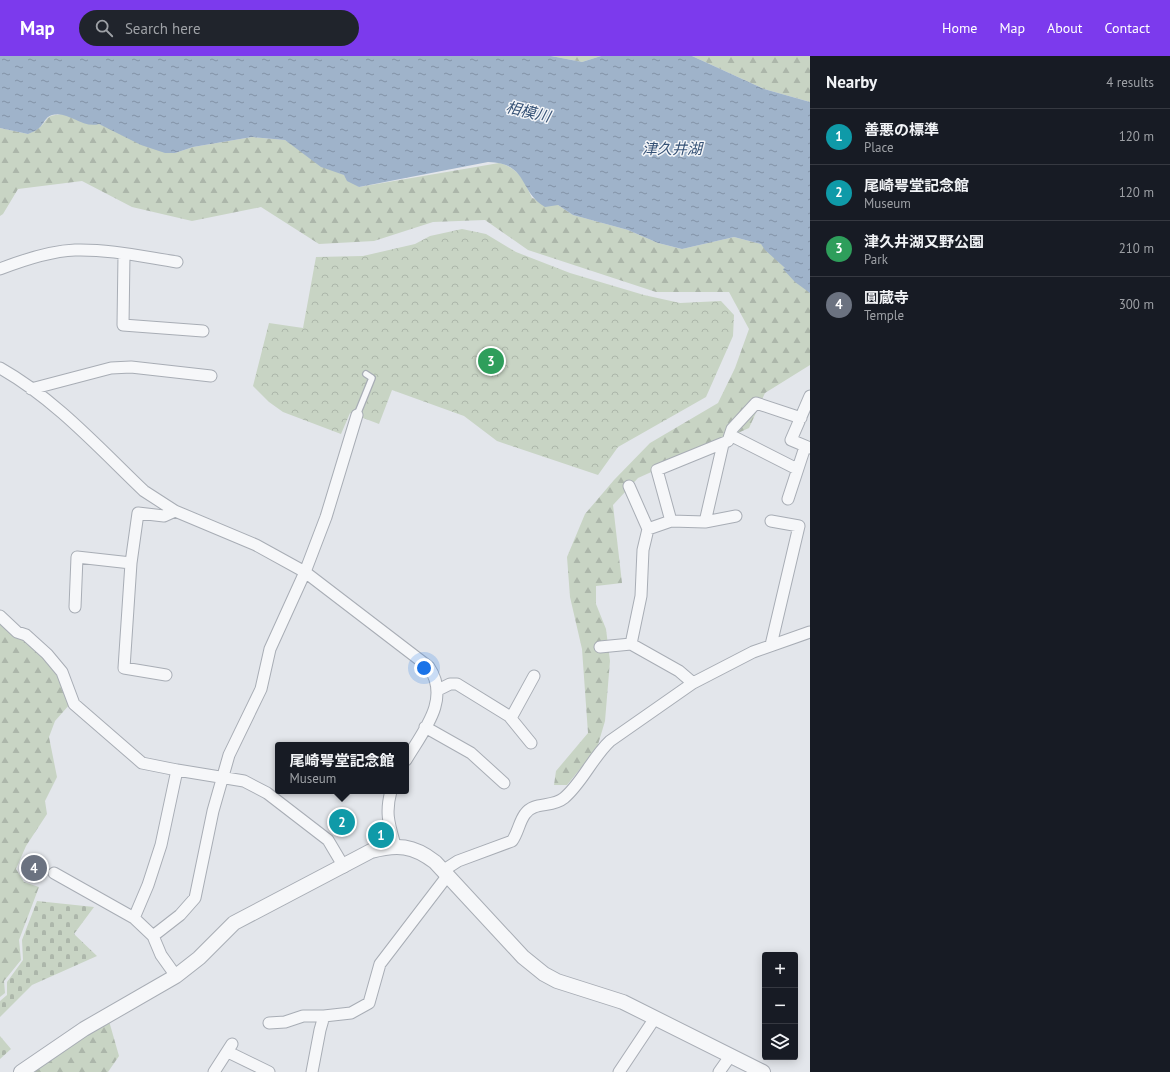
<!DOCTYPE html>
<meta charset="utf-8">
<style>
:root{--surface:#171b24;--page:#20242c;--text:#f1f3f6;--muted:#9ea1a6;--line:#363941;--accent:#7c3aed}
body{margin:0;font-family:"PT Sans","Noto Sans JP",sans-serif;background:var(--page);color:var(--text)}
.controls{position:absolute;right:12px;bottom:12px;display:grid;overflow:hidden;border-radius:4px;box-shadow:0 2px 10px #0003}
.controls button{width:36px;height:36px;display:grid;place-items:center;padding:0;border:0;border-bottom:1px solid var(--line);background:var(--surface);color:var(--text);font:20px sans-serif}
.you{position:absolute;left:424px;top:612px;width:14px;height:14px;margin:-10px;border:3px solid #fff;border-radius:50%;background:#1a73e8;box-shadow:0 0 0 6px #1a73e833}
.badge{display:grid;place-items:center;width:26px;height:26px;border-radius:50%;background:var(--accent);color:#fff;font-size:13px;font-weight:700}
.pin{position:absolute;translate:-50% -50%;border:2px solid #fff;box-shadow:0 1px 4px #0006}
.popup{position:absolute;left:275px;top:686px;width:134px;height:52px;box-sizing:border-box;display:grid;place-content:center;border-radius:4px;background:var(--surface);filter:drop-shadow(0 1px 3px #0005);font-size:13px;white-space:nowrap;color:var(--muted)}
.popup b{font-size:15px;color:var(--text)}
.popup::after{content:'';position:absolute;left:50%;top:100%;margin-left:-8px;border:8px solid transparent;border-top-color:var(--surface)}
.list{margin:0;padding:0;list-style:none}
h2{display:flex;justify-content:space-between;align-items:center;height:52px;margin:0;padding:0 16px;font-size:17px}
h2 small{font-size:13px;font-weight:400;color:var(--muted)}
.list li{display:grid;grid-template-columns:26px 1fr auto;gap:12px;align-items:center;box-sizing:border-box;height:56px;padding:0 16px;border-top:1px solid var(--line)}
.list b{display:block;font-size:15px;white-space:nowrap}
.list p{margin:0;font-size:13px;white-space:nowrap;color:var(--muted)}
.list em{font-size:13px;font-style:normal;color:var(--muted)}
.icon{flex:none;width:22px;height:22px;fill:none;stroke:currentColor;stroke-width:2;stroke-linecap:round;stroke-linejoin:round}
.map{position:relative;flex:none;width:810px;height:1016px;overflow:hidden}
header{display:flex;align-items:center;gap:24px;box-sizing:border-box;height:56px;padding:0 20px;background:var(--accent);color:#fff}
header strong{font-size:19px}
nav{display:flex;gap:22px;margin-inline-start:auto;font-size:14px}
.search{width:280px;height:36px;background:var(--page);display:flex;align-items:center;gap:10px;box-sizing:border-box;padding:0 14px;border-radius:22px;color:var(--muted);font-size:15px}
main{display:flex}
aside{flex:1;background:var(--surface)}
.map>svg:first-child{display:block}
</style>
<header>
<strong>Map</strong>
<div class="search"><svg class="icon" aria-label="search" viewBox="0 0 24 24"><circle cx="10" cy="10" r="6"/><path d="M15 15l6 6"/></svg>Search here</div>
<nav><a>Home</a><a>Map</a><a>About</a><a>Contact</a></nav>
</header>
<main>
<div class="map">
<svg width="810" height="1016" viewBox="0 0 810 1016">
<defs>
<pattern id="forest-firs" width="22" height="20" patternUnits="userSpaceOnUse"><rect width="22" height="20" fill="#c8d4c4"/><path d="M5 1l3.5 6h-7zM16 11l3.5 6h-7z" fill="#acb6aa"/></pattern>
<pattern id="cemetery-stones" width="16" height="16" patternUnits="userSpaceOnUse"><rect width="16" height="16" fill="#c8d4c4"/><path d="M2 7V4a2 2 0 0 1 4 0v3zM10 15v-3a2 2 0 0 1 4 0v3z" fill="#acb6aa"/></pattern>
<pattern id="park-crowns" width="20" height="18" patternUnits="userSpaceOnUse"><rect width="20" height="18" fill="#c8d4c4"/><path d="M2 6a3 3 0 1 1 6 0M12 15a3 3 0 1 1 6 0" fill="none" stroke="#acb6aa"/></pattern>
<pattern id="water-ripples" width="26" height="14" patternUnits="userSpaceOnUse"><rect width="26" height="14" fill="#9fb3ca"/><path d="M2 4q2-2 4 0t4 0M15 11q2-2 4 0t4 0" fill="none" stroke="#8292a6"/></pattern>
</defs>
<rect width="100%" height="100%" fill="#e3e6eb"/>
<path fill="url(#forest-firs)" d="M551 0H601L582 6Z
M692 0H810V46L764 33Z
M62 58 99 68 175 97 193 91 252 81 285 84 344 119 359 131 499 107C519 112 524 124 532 142L558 149 573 159 628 174 658 187 682 193 734 181 761 188 810 237V309L765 337 749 372 638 422 613 449 622 527 596 530V548L606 573 610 605 605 665 597 692 567 729H554L556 715 588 677 582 593 570 541 567 501 585 458 614 424 650 387 718 347 735 312 749 273 729 236H656L528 194 485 164 433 166 374 185 319 188 261 151 192 165 132 151 82 125 18 133 3 158 0 160V72L28 78C32 76 37 74 40 71 50 62 44 60 62 58Z
M0 564C12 577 28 585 41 597 55 611 63 629 70 648L55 665 49 681 57 721 45 745 47 758 26 790 16 813 24 826 39 831 19 884 21 904 4 925 5 937 0 941Z
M109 965 119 1000 108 1016H33Z"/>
<path fill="url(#cemetery-stones)" d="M37 845 94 851 74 878 97 900 32 929 0 961V945L7 939V926L23 904 22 884Z
M0 980 11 993 0 1003Z"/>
<path fill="url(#park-crowns)" d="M462 173 486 178 516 196 570 217 644 239 680 247 721 245 734 259 733 280 706 341 618 391 598 419 497 385 464 360 392 334 379 368 350 357 341 378 283 356 269 346 253 330 269 267 303 272 316 201 363 200 415 188 430 180Z"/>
<path fill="url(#water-ripples)" d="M0 0H551L582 6 601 0H692L764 33 810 46V237L795 226 783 213 785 212 765 194 761 188 734 181 682 193 658 187 628 174 573 159 558 149 545 151C518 135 529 107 488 106L359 131 347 125 344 119 321 111 285 84 252 81 193 91 175 97H165L141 89 99 68C82 73 68 54 52 59 45 61 44 68 39 72 36 75 32 76 28 78L0 72Z"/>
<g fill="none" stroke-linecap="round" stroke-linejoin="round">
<g stroke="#a8adb5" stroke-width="8">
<path id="service" d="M357 359 372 322 366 318"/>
</g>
<g stroke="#a8adb5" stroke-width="13">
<path id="minor" d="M124 199 123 269 203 275
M0 213C23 204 50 195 75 194 109 193 144 201 177 206
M0 312C55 343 99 392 144 435L175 455 256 489 305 516 429 611C451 644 423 675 406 704
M31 333 111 312 131 311 211 320
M810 340 791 384 810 392
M730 379 797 413
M629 430 648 473 643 494 641 540 631 588
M788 443 805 391
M671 465 657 414 728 385 732 373 756 347 801 362
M771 465 799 470 771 589
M705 466 723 388
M648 473 671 465 705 466 736 460
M75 551 77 501 131 507
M0 560 17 576 26 579 47 598 62 616 74 648 142 707 177 714
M600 591 631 588 679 615 693 627
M166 619 124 612 131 507 138 457 164 460 175 455
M438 634 450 628H457L509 660 531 687
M511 662 534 620
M425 671 471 697 504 727
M391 735C385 757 389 768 395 789
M444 814 458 805 512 785C518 777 519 766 525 758 534 745 552 752 564 742 582 727 592 702 610 685L693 627 753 596 810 576
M54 817 134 862 153 880 161 899 176 920
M134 862 148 829 161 789 177 714 244 725 267 737 328 784 344 811
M153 880 180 859 195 842 213 755 229 699 261 633 270 593 305 516 326 461 357 359
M269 967 285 966 303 960H324
M228 996 269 1016
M214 1016 232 988
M312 1016 320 974 324 960 351 957 369 947 380 908 448 819
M619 1016 655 962
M719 1016 731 999"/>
</g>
<g stroke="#a8adb5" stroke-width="16">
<path id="tertiary" d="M21 1016 84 973 176 920 199 902 234 867 371 795C397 788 413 789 435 806L523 901 544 918 557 925 623 946 763 1016"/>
</g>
<use href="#service" stroke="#f6f7f9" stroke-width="5.5"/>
<use href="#minor" stroke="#f6f7f9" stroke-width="11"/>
<use href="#tertiary" stroke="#f6f7f9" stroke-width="14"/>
</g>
<g text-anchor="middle" stroke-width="3" stroke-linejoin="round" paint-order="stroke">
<g font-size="15" font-style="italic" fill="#365276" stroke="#f3f5f8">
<text transform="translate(528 56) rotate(13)" y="5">相模川</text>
<text x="672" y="98">津久井湖</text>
</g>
</g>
</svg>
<div class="controls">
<button>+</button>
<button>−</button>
<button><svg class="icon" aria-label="layers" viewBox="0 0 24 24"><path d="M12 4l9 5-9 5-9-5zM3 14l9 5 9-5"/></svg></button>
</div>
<div class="you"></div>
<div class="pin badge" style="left:381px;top:779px;background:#0f9aa8">1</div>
<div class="pin badge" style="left:342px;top:766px;background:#0f9aa8">2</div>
<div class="popup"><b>尾崎咢堂記念館</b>Museum</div>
<div class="pin badge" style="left:491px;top:305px;background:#2e9e5b">3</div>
<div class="pin badge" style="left:34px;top:812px;background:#6b7280">4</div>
</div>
<aside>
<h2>Nearby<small>4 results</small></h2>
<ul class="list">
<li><span class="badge" style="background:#0f9aa8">1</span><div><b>善悪の標準</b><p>Place</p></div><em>120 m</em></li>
<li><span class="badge" style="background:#0f9aa8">2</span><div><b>尾崎咢堂記念館</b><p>Museum</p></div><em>120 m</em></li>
<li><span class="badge" style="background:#2e9e5b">3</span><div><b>津久井湖又野公園</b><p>Park</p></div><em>210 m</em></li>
<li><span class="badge" style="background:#6b7280">4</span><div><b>圓蔵寺</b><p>Temple</p></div><em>300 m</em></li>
</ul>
</aside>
</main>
